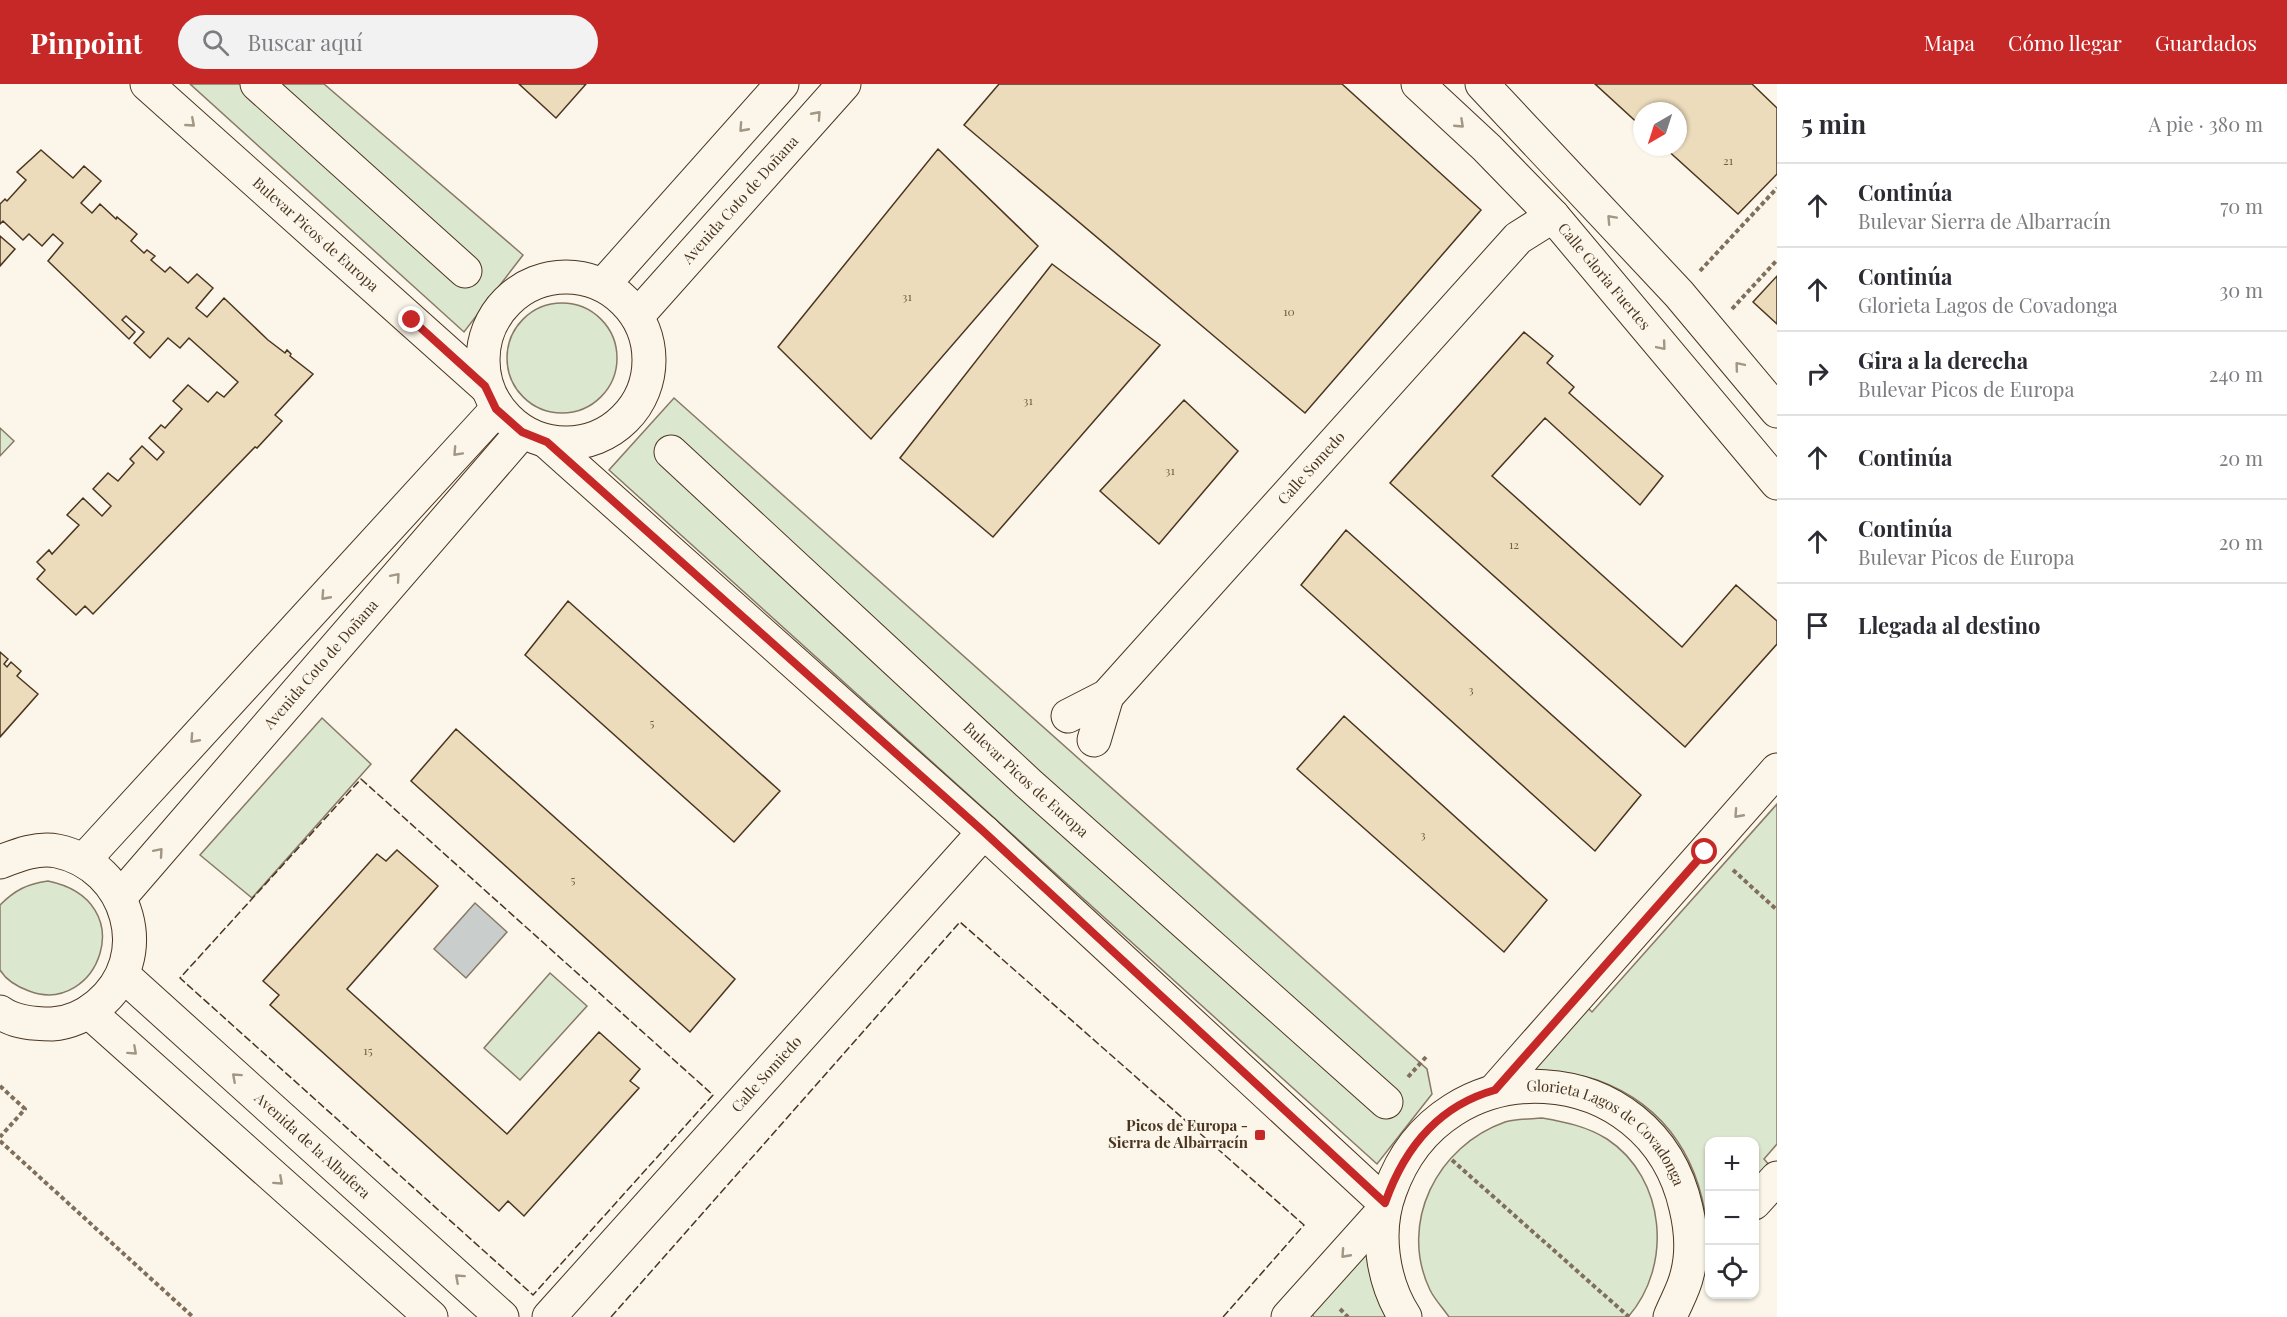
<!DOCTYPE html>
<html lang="es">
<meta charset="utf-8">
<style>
:root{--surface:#fff;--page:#f2f2f3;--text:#2b2b33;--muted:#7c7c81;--line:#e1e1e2;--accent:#c62828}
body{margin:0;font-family:"Playfair Display",serif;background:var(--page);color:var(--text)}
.controls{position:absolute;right:18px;bottom:18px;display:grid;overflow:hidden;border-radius:12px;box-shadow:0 2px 4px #0004}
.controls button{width:54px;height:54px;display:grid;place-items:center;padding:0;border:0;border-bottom:2px solid var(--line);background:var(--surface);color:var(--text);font:30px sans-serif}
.compass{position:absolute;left:1633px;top:18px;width:54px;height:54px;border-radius:50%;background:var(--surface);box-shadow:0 2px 4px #0004;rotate:219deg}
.stop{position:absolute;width:18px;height:18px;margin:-14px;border:4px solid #c62828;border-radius:50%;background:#fff}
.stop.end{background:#c62828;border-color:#fff;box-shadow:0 2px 6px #0008}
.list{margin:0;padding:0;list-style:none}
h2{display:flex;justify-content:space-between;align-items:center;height:78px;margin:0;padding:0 24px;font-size:26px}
h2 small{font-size:20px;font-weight:400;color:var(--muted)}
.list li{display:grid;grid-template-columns:39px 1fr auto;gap:18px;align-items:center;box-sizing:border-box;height:84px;padding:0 24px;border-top:2px solid var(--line)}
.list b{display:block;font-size:22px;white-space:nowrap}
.list p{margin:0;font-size:20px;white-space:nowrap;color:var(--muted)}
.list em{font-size:20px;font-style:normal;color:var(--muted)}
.icon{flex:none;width:33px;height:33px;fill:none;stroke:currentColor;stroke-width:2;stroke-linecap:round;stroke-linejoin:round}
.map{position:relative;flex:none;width:1777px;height:1233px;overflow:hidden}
header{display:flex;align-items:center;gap:36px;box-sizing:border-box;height:84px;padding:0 30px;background:var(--accent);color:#fff}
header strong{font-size:28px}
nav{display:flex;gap:33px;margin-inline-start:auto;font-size:21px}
.search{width:420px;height:54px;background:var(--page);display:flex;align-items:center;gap:15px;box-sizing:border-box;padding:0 21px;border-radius:33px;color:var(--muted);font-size:22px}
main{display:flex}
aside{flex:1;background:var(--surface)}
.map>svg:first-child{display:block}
</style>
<header>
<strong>Pinpoint</strong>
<div class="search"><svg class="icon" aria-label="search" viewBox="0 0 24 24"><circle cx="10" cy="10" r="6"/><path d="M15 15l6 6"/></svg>Buscar aquí</div>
<nav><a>Mapa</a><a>Cómo llegar</a><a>Guardados</a></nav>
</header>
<main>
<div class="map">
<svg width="1777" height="1233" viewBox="0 0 1777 1233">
<rect width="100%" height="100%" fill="#fbf6e9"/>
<path fill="#dce7d0" stroke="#887966" stroke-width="1.5" d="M190 0H324L523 171 464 248Z
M507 274a55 55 0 1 1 110 0a55 55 0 1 1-110 0Z
M674 314 1427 985 1432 1010 1377 1080 609 386Z
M0 344 14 357 0 372Z
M322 634 371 680 252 814 200 771Z
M1777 720V1060L1764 1075 1771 1083 1755 1102 1754 1058H1710L1708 1154C1703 1081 1669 1022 1597 996 1575 988 1547 990 1524 989L1585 921 1592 928Z
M48 797C144 817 97 933 29 907 18 903 6 896 0 886V821C15 806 27 800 48 797Z
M550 889 587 922 520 996 484 964Z
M1542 1034C1565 1038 1586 1042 1607 1055 1666 1094 1673 1182 1628 1233H1449C1443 1224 1435 1216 1430 1206 1398 1139 1437 1062 1505 1038 1516 1035 1530 1035 1542 1034Z
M1368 1160 1389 1233H1314L1310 1228Z"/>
<path fill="#c9cecd" stroke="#887966" stroke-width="1.5" d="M475 819 507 848 466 894 434 865Z"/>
<path fill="#ecdcbc" stroke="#4a3520" stroke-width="1.5" d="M519 0H586L556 34Z
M999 0H1342L1481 126 1305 329 964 41Z
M1595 0H1752L1777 24V90L1738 130 1664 63H1678V27H1642V43Z
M938 65 1038 162 871 355 778 263Z
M41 66 73 94 84 82 101 97 81 119 92 129 100 120 116 135 117 133 137 150 131 157 144 169 147 166 155 172 151 176 165 188 170 183 188 199 197 190 213 204 196 224 207 233 224 214 268 256 285 269 287 266 291 270 290 272 313 290 275 331 282 337 257 364 255 363 93 530 85 522 76 531 37 495 45 486 37 478 49 466 52 470 79 441 67 431 83 414 102 432 111 422 93 405 108 389 118 397 134 379 130 375 142 362 157 376 164 368 149 354 161 341 165 344 182 325 173 317 188 301 208 318 217 308 224 313 238 298 189 254 180 264 168 254 150 274 134 259 144 248 126 232 122 236 135 248 129 255 48 177 63 159 53 150 42 162 29 150 23 156 3 137 0 140V120L5 115 7 117 26 96 17 88Z
M0 152 15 165 0 182Z
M1052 180 1160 261 993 453 900 374Z
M1777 192V240L1753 218Z
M1524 248 1553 272 1547 279 1574 303 1569 309 1663 392 1640 421 1545 334 1492 392 1682 563 1736 501 1777 537V560L1685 663 1390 399Z
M1184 316 1238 367 1159 460 1100 407Z
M1346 446 1641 711 1595 767 1301 501Z
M568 517 780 707 734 758 525 571Z
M0 568 8 575 4 580 7 583 11 578 21 587 17 592 38 610 0 653Z
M1344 632 1547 816 1504 868 1297 685Z
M456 645 735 895 690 948 411 697Z
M397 766 438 802 347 905 507 1050 599 948 640 985 630 997 639 1004 524 1132 508 1117 499 1127 270 921 279 911 263 897 377 770 386 777Z"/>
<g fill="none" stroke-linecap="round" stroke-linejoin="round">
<g stroke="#4a3520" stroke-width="35">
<g id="minor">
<path id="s1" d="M147 0 485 302"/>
<path d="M257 0 465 187"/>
<circle cx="566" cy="276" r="83"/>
<path d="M604 200 782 0"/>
<path id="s2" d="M638 231 844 0"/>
<path d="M547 358 984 748 1385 1119"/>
<path id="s3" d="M671 368 1028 699 1386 1018"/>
<path id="s4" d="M1068 632 1107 612 1518 154 1553 132"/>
<path d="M1094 656 1107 612"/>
<path d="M84 776 497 325"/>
<path d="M0 778C18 771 38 763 57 767 129 782 156 874 98 921 86 931 69 939 52 940 35 940 15 939 0 928"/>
<path id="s5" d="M121 812 522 348"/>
<path id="s6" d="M123 891 502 1233"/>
<path d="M89 928 431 1233"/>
<path d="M1495 1006 1777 686"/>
<path d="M1754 1119 1777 1094"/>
<path id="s7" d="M549 1233 984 748"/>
<path d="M1288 1233 1384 1126"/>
<path id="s8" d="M1405 1233C1382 1197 1375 1147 1390 1107 1442 959 1652 971 1686 1124 1691 1145 1693 1169 1687 1191 1684 1205 1675 1220 1670 1233"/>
</g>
</g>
<g stroke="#4a3520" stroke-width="35">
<g id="major">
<path id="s9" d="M1418 0 1487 64 1553 132 1777 399"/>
<path d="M1482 0 1679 210 1777 327"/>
</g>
</g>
<path stroke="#7f6f5c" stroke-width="4" stroke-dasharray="4.5 3" stroke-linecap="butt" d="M1700 187 1777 104
M1732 225 1777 176
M1733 786 1777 826
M1408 993 1426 973
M0 1002 25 1025 0 1053
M0 1057 193 1233
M1452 1076 1629 1233
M1340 1225 1348 1233"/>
<use href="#minor" stroke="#fbf6e9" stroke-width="33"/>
<use href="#major" stroke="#fbf6e9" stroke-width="33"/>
<path stroke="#4a3520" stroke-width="1.5" stroke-dasharray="8 3" stroke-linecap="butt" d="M361 695 713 1011 533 1211 180 894Z
M611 1233 960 838 1304 1141 1223 1233"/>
</g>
<defs><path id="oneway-chevron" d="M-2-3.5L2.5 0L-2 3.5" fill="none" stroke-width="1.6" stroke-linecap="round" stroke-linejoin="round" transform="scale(1.5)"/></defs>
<g stroke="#a29684">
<use href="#oneway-chevron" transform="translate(817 31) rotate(-48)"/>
<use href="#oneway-chevron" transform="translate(191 39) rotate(41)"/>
<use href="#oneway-chevron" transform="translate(1460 40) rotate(43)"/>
<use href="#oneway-chevron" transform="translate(743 44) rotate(132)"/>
<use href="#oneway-chevron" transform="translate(1611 135) rotate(-133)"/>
<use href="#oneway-chevron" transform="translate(1662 262) rotate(50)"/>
<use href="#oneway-chevron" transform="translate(1739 282) rotate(-130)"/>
<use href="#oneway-chevron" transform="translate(457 368) rotate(133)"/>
<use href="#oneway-chevron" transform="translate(396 493) rotate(-49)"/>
<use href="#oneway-chevron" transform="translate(325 512) rotate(132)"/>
<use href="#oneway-chevron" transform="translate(194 655) rotate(132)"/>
<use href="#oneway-chevron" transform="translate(1738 730) rotate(132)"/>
<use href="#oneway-chevron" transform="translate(159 768) rotate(-49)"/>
<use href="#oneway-chevron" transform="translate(133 967) rotate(42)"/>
<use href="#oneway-chevron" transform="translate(236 993) rotate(-138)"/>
<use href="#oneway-chevron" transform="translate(279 1097) rotate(42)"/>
<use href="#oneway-chevron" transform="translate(1345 1170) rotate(132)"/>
<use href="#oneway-chevron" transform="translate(459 1194) rotate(-138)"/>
</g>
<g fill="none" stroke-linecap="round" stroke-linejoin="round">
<path stroke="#c62828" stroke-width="8" d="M412 236 485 302 496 325 522 348 547 358 984 748 1385 1119C1404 1065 1438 1022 1495 1006L1705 768"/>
</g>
<rect fill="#c62828" stroke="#fbf6e9" stroke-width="2" x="1254" y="1045" width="12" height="12" rx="3"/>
<g text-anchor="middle" stroke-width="4.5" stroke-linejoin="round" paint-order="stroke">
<g font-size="12" fill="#725f47">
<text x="1728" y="81">21</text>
<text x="907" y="217">31</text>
<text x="1289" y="232">10</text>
<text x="1028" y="321">31</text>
<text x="1170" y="391">31</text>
<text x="1514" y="465">12</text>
<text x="1471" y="610">3</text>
<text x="652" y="643">5</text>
<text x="1423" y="755">3</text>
<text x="573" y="800">5</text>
<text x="368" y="971">15</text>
</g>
<g font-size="15" fill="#4a3520" stroke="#fbf6e9">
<text dy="5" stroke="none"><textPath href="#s2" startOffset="154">Avenida Coto de Doñana</textPath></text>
<text dy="5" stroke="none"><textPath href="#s1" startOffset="226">Bulevar Picos de Europa</textPath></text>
<text dy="5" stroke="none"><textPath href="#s9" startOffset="268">Calle Gloria Fuertes</textPath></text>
<text dy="5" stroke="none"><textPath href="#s4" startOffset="350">Calle Somedo</textPath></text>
<text dy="5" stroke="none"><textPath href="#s5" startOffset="306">Avenida Coto de Doñana</textPath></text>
<text dy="5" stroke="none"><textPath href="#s3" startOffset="483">Bulevar Picos de Europa</textPath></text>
<text dy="5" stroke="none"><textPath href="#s7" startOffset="326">Calle Somiedo</textPath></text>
<text dy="5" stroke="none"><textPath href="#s8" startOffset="411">Glorieta Lagos de Covadonga</textPath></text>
<text dy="5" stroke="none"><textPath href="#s6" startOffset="255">Avenida de la Albufera</textPath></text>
</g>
<g font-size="15" font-weight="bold" fill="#4a3520" stroke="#fbf6e9" text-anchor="end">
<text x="1248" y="1047">Picos de Europa -<tspan x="1248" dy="17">Sierra de Albarracín</tspan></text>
</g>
</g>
</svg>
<div class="controls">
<button>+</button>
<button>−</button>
<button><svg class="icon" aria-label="locate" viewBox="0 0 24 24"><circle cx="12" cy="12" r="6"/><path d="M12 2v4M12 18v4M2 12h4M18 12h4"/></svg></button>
</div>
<svg class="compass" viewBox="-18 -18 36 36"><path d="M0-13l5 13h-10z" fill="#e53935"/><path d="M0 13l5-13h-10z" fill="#7c7c81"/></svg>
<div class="stop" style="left:1705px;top:768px"></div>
<div class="stop end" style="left:412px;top:236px"></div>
</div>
<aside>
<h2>5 min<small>A pie · 380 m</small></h2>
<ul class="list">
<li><svg class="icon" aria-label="ahead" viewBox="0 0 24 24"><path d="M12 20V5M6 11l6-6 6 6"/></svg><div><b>Continúa</b><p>Bulevar Sierra de Albarracín</p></div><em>70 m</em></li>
<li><svg class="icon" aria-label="ahead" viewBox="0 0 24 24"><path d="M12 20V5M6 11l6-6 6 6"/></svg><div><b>Continúa</b><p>Glorieta Lagos de Covadonga</p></div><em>30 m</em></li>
<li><svg class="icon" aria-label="right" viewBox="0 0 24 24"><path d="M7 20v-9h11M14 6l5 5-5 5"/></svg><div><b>Gira a la derecha</b><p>Bulevar Picos de Europa</p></div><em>240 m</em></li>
<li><svg class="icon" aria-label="ahead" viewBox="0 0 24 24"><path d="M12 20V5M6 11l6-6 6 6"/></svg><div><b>Continúa</b></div><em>20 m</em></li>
<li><svg class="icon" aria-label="ahead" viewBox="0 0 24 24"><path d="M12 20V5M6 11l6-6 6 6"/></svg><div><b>Continúa</b><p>Bulevar Picos de Europa</p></div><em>20 m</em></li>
<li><svg class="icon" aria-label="arrive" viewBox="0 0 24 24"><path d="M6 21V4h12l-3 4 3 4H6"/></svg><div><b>Llegada al destino</b></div></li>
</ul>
</aside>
</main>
